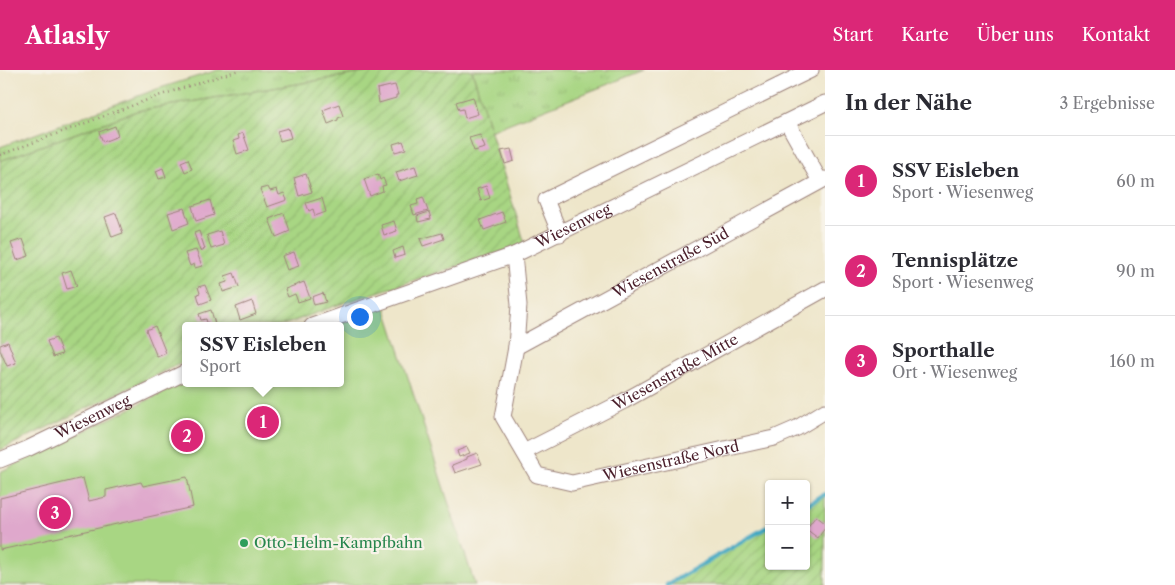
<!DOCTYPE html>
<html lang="de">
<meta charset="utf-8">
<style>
:root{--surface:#fff;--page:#f2f2f3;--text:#2b2b33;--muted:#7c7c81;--line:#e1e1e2;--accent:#db2777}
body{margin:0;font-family:"Libre Caslon Text",serif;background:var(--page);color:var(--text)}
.controls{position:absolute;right:15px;bottom:15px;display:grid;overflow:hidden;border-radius:5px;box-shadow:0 1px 4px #0004}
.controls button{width:45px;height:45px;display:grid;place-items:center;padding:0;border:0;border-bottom:1px solid var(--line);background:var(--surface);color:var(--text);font:25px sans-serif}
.you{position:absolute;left:359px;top:246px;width:18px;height:18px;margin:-12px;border:4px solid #fff;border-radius:50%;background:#1a73e8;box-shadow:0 0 0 8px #1a73e833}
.badge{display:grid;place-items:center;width:32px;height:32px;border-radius:50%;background:var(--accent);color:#fff;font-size:16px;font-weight:700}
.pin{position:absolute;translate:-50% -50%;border:2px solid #fff;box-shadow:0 1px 5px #0006}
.popup{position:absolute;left:182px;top:252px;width:162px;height:65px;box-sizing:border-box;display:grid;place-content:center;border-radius:5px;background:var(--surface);filter:drop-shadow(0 1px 4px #0005);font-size:16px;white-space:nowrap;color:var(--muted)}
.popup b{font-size:19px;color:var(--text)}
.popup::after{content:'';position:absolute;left:50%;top:100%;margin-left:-10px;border:10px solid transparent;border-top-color:var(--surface)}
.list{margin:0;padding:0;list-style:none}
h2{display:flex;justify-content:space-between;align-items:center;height:65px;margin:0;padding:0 20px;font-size:21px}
h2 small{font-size:16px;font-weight:400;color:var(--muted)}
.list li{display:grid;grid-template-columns:32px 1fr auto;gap:15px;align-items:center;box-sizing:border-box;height:90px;padding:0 20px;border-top:1px solid var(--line)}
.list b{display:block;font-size:19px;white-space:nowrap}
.list p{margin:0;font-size:16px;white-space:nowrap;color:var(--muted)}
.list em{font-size:16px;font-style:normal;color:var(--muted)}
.map{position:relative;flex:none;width:825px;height:515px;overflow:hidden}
header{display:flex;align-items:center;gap:30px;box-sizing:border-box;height:70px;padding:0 25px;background:var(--accent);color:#fff}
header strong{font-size:24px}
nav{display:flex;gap:28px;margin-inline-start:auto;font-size:18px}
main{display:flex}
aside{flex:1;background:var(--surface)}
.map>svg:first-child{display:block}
</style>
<header>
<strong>Atlasly</strong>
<nav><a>Start</a><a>Karte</a><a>Über uns</a><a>Kontakt</a></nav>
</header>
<main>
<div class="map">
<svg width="825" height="515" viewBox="0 0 825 515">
<defs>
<pattern id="grass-tufts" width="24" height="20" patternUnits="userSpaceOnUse" patternTransform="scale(1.25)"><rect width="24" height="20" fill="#a8d683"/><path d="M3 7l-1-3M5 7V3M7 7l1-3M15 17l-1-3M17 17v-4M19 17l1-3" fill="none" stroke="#92b771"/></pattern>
<pattern id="garden-furrows" width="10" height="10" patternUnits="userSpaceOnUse" patternTransform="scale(1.25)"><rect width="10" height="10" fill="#a8d683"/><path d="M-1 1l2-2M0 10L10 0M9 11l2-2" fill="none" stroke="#92b771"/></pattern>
</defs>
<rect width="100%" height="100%" fill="#f7f3e8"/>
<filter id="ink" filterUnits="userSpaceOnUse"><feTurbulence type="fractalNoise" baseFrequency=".02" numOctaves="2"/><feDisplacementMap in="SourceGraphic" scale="10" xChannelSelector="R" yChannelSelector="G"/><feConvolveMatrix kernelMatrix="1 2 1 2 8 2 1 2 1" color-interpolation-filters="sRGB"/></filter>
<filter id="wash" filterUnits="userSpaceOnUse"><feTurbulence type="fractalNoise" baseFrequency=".0096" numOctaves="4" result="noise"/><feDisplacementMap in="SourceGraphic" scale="20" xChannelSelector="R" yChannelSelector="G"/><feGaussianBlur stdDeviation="1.12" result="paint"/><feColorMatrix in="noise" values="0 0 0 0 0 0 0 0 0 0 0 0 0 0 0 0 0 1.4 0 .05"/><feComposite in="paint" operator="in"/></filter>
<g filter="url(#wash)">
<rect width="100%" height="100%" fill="#eee6ca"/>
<path fill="url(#grass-tufts)" stroke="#797a57" d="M218 0H380L137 41 0 91V77L157 19Z
M472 0H644L490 61Z"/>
<path fill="url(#garden-furrows)" stroke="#797a57" d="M380 0H472L525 174 335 236 281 256H186L185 291 0 380V91L137 41Z
M825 424V515H667L769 456V496H806V435Z"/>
<path fill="#a8d683" stroke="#797a57" d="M385 236 475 515H0V402L185 312 186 313H340V256H332Z"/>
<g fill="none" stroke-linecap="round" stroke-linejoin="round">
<path stroke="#43a8c3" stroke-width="4.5" d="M806 435 825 424
M667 515 769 456"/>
</g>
<g id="blocks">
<path fill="#dfa8cc" d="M395 15 398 25H396V28L379 33 377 19Z
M473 27 478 44 465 48 463 39 459 40 456 32Z
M339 34 343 46 338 48V50L328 54 323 40Z
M115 56 118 66 103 72 99 62Z
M288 58 291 68 280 71 277 61Z
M243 63 249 80 237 84 233 71 239 69 238 65Z
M480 65 485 78 474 81 469 68Z
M403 71 406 79 395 82 393 74Z
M511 79 514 91 505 94 501 81Z
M188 89 192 99 185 102 181 92Z
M415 96 418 105 399 111 396 102Z
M163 98 166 107 159 109 156 101Z
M306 104 312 122 299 126 294 108Z
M378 104 380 110 383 108 386 115 382 116 383 121 370 126 364 109Z
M486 116 490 128 481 131 477 119Z
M268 117 270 121 277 119 279 125 284 123 287 130 267 137 260 119Z
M423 127 428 141 414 145 411 136 418 134 417 129Z
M322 128 326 142 315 146 313 139 309 141 306 133Z
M210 130 214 145 196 151 192 136Z
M184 138 189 153 173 159 168 143Z
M429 142 431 149 418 152 417 146Z
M502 142 506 152 484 160 480 150Z
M116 143 123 163 112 167 105 147Z
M284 143 290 161 276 167 269 149Z
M394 151 397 161 384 165 381 155Z
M199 161 205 179 200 181 194 163Z
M220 161 224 175 211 179 207 165Z
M442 163 444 169 423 176 420 169Z
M23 169 29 186 17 190 11 173Z
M403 177 405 185 395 188 393 181Z
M196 180 202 196 195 198 194 194 190 196 185 183Z
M294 182 299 196 287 200 282 186Z
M71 200 77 216 67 219 62 203Z
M234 203 239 217 223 222 221 214 227 212 225 206Z
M304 212 310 228 298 232 295 224 288 227 285 219Z
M205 215 211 230 200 234 197 224 200 223 198 217Z
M323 223 326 232 314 235 312 227Z
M252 231 256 244 240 250 236 237Z
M211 240 215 254 208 256 206 249 201 250 199 244Z
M155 256 166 283 157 287 146 260Z
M56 268 62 284 53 287 47 271Z
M8 272 16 293 7 296 0 280V275Z
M467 377 470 383 459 387 457 381Z
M477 383 482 394 455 403 452 395 467 389V387Z
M187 407 193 437 0 480V428L83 408 89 431 106 427V420L141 412 143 416Z
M816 446 825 453V458L818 468 806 459Z"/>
</g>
</g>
<g filter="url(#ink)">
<use href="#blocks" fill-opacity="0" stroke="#9c827a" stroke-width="1"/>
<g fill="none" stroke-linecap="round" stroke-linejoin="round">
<g stroke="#9c827a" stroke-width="17">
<g id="minor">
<path d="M787 52 820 111"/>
<path d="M560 164 546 130 811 0"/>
<path id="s1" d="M514 185 519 235 516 277 503 347 537 405 572 413 774 368 797 358 825 341"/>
<path id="s2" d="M312 256 514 185 825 33"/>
<path id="s3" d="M516 277 825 109"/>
<path id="s4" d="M524 382 624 331 825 219"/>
<path id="s5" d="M0 390 27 379 186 302"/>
</g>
</g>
<path stroke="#9c827a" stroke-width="2.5" stroke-dasharray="1 4" stroke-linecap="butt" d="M0 85 158 26 239 0"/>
<use href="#minor" stroke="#fff" stroke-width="15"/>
</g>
</g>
<circle fill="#2e9e5b" stroke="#f7f3e8" stroke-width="2" cx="244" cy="473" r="5"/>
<g text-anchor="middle" stroke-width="4.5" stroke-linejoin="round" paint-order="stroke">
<g font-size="15" fill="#4a1f2b" stroke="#f7f3e8">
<text dy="5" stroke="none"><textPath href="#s2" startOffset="280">Wiesenweg</textPath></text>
<text dy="5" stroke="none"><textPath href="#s3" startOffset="176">Wiesenstraße Süd</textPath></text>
<text dy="5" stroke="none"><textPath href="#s4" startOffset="171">Wiesenstraße Mitte</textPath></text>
<text dy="5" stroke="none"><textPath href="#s5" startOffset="102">Wiesenweg</textPath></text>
<text dy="5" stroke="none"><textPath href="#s1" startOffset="368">Wiesenstraße Nord</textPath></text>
</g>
<g font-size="15" fill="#27864d" stroke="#f7f3e8" text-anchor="start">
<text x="254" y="478">Otto-Helm-Kampfbahn</text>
</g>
</g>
</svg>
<div class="controls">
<button>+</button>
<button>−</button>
</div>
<div class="you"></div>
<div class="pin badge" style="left:263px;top:352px">1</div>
<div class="popup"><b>SSV Eisleben</b>Sport</div>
<div class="pin badge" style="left:187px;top:366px">2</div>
<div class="pin badge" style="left:55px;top:443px">3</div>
</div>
<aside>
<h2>In der Nähe<small>3 Ergebnisse</small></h2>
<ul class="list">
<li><span class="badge">1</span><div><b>SSV Eisleben</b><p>Sport · Wiesenweg</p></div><em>60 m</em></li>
<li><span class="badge">2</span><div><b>Tennisplätze</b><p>Sport · Wiesenweg</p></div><em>90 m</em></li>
<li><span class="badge">3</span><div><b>Sporthalle</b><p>Ort · Wiesenweg</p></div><em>160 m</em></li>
</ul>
</aside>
</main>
